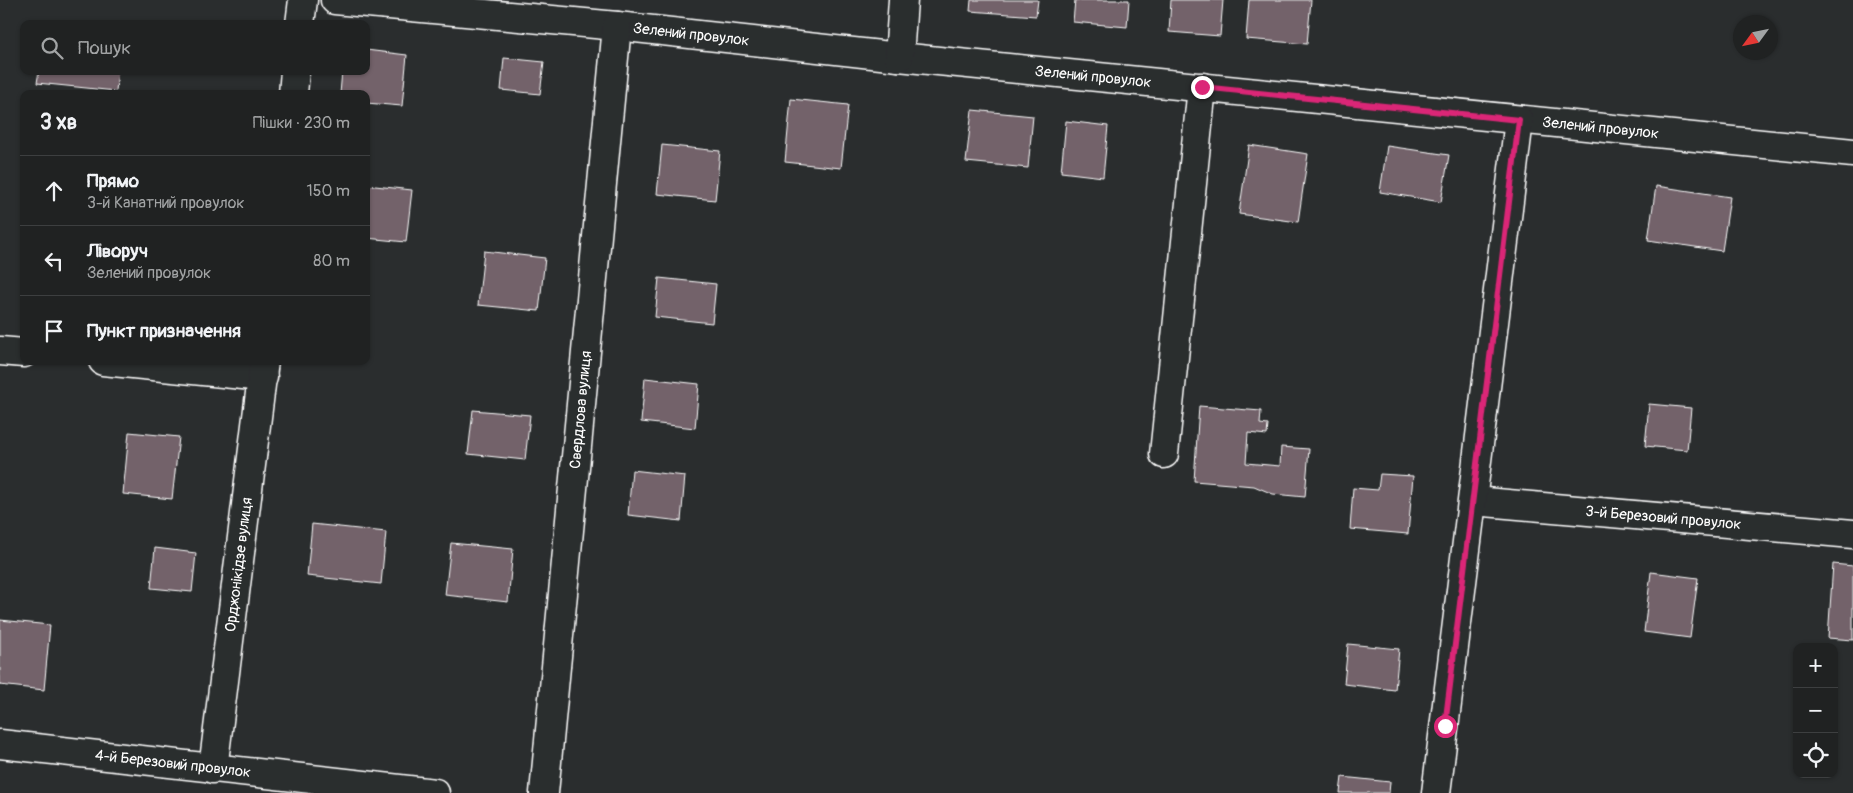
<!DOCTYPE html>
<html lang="uk">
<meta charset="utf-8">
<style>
:root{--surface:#202222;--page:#282a2a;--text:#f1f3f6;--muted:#a2a4a5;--line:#3d3f40}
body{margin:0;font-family:Pangolin,sans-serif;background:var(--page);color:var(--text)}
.controls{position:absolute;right:15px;bottom:15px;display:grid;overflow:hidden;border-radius:10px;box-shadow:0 1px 4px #0004}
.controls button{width:45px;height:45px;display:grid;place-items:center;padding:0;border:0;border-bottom:1px solid var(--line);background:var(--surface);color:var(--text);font:25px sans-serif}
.compass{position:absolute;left:1733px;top:15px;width:45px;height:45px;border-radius:50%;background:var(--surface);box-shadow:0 1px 4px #0004;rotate:237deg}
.stop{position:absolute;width:15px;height:15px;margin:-11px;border:4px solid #db2777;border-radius:50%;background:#fff}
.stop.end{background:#db2777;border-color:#fff;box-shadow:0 1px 5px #0008}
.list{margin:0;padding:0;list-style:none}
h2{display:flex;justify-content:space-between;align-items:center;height:65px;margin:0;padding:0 20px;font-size:21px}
h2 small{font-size:16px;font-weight:400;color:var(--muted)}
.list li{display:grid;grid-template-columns:32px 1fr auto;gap:15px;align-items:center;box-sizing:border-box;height:70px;padding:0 20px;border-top:1px solid var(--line)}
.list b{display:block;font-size:19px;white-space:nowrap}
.list p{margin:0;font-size:16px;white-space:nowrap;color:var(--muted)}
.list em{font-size:16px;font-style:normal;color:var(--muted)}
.icon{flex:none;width:28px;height:28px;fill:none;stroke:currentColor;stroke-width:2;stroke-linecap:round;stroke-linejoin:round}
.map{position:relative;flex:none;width:1853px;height:793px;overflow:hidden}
.search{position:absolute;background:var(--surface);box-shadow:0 1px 4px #0004;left:20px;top:20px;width:350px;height:55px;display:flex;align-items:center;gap:12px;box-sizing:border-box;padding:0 18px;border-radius:10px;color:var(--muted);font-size:19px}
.panel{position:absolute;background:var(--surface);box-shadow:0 1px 4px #0004;left:20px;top:90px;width:350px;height:275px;border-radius:10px}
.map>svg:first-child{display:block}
</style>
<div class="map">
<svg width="1853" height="793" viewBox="0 0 1853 793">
<rect width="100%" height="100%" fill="#2a2d2e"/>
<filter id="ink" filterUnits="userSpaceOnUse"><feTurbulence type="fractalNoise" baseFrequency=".02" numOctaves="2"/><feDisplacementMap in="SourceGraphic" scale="10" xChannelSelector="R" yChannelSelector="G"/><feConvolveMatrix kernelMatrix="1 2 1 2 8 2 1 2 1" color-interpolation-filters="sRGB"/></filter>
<g filter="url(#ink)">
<path fill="#73626b" stroke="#fff" d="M971 0H1038L1036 16 970 11Z
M1075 0H1129L1127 27 1073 22Z
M1171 0H1223L1220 36 1169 32Z
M1249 0H1311L1307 44 1246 39Z
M366 50 407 55 402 106 366 103V94H340L342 71H366Z
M504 58 544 62 540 94 501 90Z
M39 71H118L116 91 37 83Z
M791 99 848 105 841 168 785 162Z
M972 110 1033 116 1028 168 966 162Z
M1066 121 1108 126 1103 177 1061 172Z
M662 145 720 151 715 200 657 194Z
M1249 145 1308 154 1298 222 1239 214Z
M1387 146 1449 155 1441 202 1380 192Z
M366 185 412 190 406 242 366 238Z
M1656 186 1730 197 1722 251 1648 240Z
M484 251 545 258 539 311 478 305Z
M659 278 716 284 712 323 655 317Z
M645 378 699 384 695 428 641 422Z
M1649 404 1691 408 1687 450 1645 446Z
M1199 406 1261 411 1260 424 1268 425 1267 435 1248 433 1246 463 1280 466 1281 447 1309 449 1305 497 1273 494 1254 486 1194 481Z
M473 410 530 415 525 460 468 454Z
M129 432 179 437 172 499 123 494Z
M632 470 685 476 681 521 628 515Z
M1380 474 1413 476 1408 534 1350 529 1353 488 1378 490Z
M312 524 386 532 381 584 307 576Z
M451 543 513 549 508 602 445 595Z
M155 548 196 553 192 592 151 588Z
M1833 564 1853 566V640L1828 638Z
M1651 572 1698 578 1690 638 1644 632Z
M0 620 50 625 44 690 0 685Z
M1348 644 1399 649 1395 690 1344 684Z
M1342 777 1390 782 1389 793H1340Z"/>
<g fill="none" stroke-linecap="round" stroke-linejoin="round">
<g stroke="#fff" stroke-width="31">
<g id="minor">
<path id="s1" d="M335 0 617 26 899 57 1853 153"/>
<path d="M300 24 303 0"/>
<path d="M899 57 903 0"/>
<path d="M293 94 295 71"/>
<path d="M0 351 24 353"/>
<path d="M103 361 263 377"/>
<path d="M1164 454 1202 87"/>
<path id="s2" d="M1473 501 1853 534"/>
<path id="s3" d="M0 744 435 793"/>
<path id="s4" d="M213 769 264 361"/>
<path id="s5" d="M544 793 617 26"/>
<path d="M1436 793 1519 120"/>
</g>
</g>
<use href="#minor" stroke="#2a2d2e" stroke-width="28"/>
</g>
</g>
<g fill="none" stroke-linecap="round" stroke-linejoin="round" filter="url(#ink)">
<path stroke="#db2777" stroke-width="6" d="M1202 87 1519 120 1445 726"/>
</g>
<g text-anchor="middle" stroke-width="4" stroke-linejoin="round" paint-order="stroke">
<g font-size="15" fill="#fff" stroke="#2a2d2e">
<text dy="5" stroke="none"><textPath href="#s1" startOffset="358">Зелений провулок</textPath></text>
<text dy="5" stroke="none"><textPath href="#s1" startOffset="762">Зелений провулок</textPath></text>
<text dy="5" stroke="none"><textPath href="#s1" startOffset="1272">Зелений провулок</textPath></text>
<text dy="5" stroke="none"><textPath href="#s5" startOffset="385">Свердлова вулиця</textPath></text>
<text dy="5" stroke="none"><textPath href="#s2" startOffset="191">3-й Березовий провулок</textPath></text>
<text dy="5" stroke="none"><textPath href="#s4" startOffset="206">Орджонікідзе вулиця</textPath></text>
<text dy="5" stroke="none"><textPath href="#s3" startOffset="174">4-й Березовий провулок</textPath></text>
</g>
</g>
</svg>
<div class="controls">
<button>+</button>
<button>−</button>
<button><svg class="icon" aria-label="locate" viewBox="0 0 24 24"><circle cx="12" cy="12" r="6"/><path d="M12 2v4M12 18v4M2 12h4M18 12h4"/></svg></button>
</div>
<svg class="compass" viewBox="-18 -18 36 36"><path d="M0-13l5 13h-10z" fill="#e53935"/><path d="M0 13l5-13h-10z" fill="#a2a4a5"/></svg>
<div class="stop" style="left:1445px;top:726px"></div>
<div class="stop end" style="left:1202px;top:87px"></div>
<div class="search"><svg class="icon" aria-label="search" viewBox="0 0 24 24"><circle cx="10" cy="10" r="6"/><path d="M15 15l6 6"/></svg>Пошук</div>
<section class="panel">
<h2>3 хв<small>Пішки · 230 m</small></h2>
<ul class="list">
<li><svg class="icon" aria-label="ahead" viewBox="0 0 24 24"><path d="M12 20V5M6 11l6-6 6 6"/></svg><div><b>Прямо</b><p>3-й Канатний провулок</p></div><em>150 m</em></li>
<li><svg class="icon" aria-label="left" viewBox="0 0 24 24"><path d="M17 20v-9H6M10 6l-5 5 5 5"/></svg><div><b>Ліворуч</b><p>Зелений провулок</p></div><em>80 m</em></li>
<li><svg class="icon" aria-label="arrive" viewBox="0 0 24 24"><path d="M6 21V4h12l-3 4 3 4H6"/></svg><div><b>Пункт призначення</b></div></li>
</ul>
</section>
</div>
